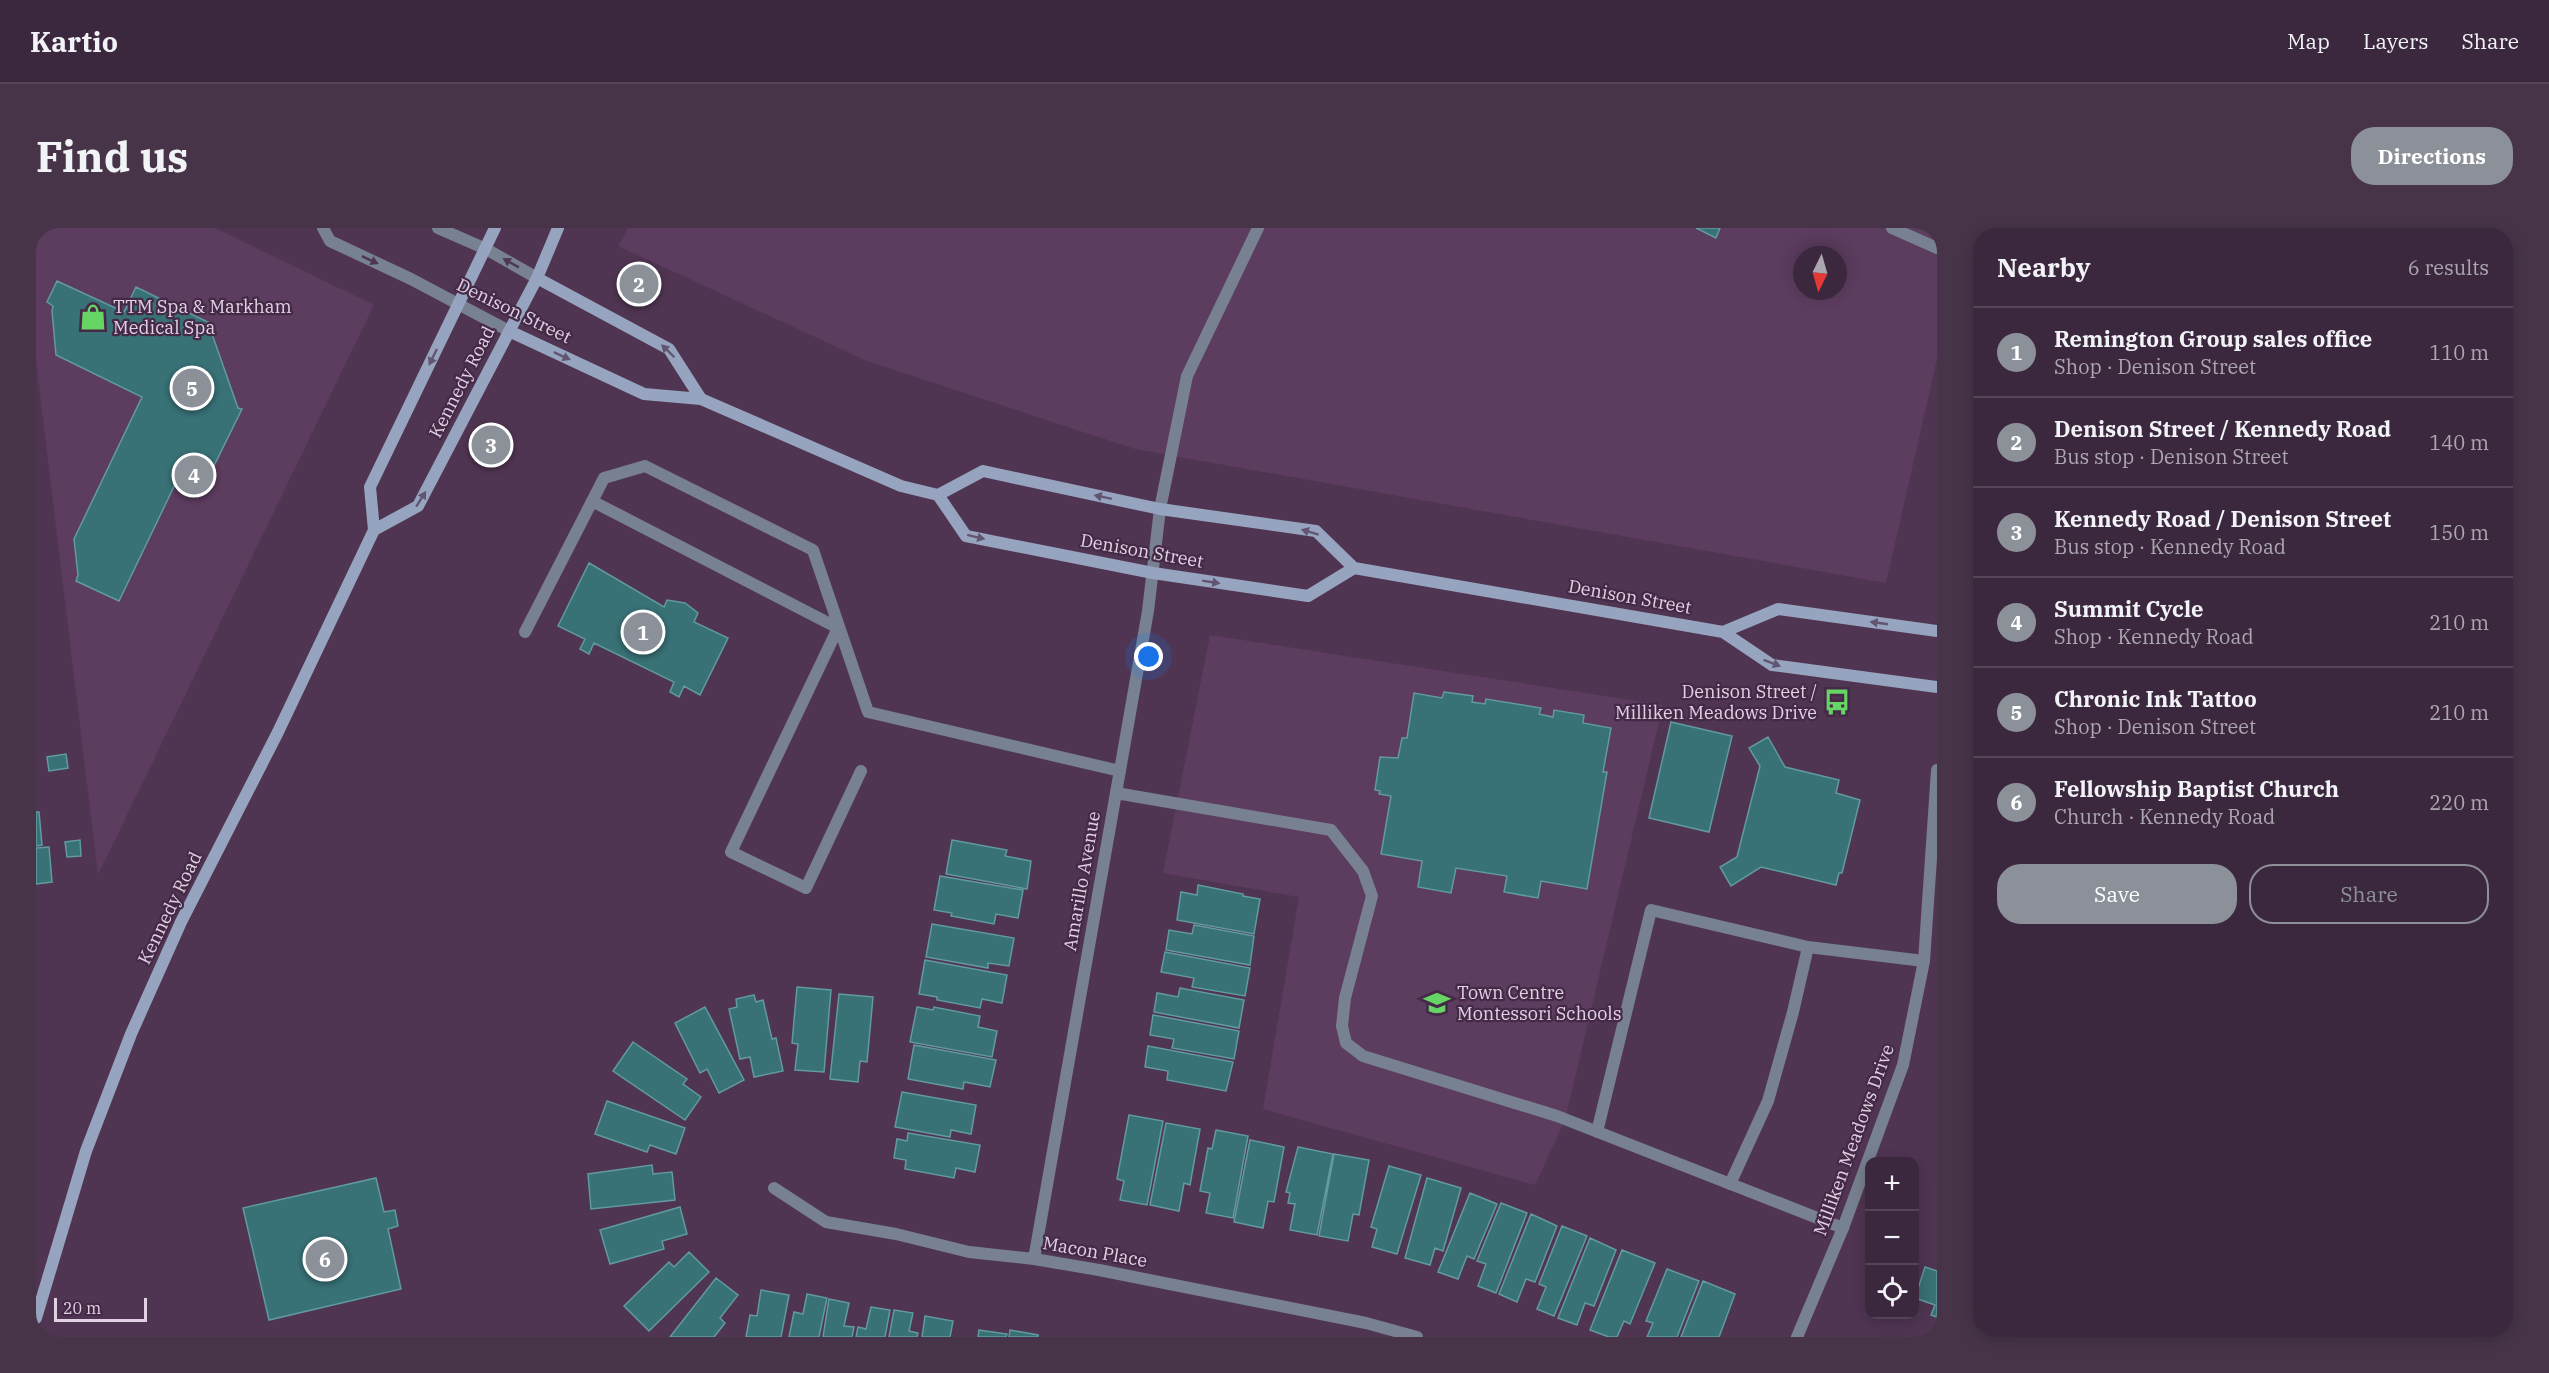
<!DOCTYPE html>
<meta charset="utf-8">
<style>
:root{--surface:#3c283e;--page:#473449;--text:#f1f3f6;--muted:#aca6b0;--line:#554458;--accent:#8c9099}
body{margin:0;font-family:"IBM Plex Serif",serif;background:var(--page);color:var(--text)}
.controls{position:absolute;right:18px;bottom:18px;display:grid;overflow:hidden;border-radius:12px;box-shadow:0 3px 15px #0003}
.controls button{width:54px;height:54px;display:grid;place-items:center;padding:0;border:0;border-bottom:2px solid var(--line);background:var(--surface);color:var(--text);font:30px sans-serif}
.compass{position:absolute;left:1757px;top:18px;width:54px;height:54px;border-radius:50%;background:var(--surface);box-shadow:0 3px 15px #0003;rotate:185deg}
.scale{position:absolute;left:18px;bottom:15px;width:93px;box-sizing:border-box;padding-left:6px;border:3px solid #e1d1e3;border-top:0;font-size:16px;line-height:21px;white-space:nowrap;color:#e1d1e3;-webkit-text-stroke:4px #452a47;paint-order:stroke}
.you{position:absolute;left:1113px;top:429px;width:21px;height:21px;margin:-15px;border:4px solid #fff;border-radius:50%;background:#1a73e8;box-shadow:0 0 0 9px #1a73e833}
.badge{display:grid;place-items:center;width:39px;height:39px;border-radius:50%;background:var(--accent);color:#fff;font-size:20px;font-weight:700}
.pin{position:absolute;translate:-50% -50%;border:3px solid #fff;box-shadow:0 2px 6px #0006}
.list{margin:0;padding:0;list-style:none}
h2{display:flex;justify-content:space-between;align-items:center;height:78px;margin:0;padding:0 24px;font-size:26px}
h2 small{font-size:20px;font-weight:400;color:var(--muted)}
.list li{display:grid;grid-template-columns:39px 1fr auto;gap:18px;align-items:center;box-sizing:border-box;height:90px;padding:0 24px;border-top:2px solid var(--line)}
.list b{display:block;font-size:22px;white-space:nowrap}
.list p{margin:0;font-size:20px;white-space:nowrap;color:var(--muted)}
.list em{font-size:20px;font-style:normal;color:var(--muted)}
.actions{display:flex;gap:12px;padding:18px 24px}
.actions a{flex:1;padding:14px 0;border:2px solid var(--accent);border-radius:24px;text-align:center;font-size:21px;color:var(--accent)}
.actions .main{background:var(--accent);color:#fff}
.icon{flex:none;width:33px;height:33px;fill:none;stroke:currentColor;stroke-width:2;stroke-linecap:round;stroke-linejoin:round}
.map{position:relative;flex:none;width:1901px;height:1109px;overflow:hidden;border-radius:24px}
header{display:flex;align-items:center;gap:36px;box-sizing:border-box;height:84px;padding:0 30px;background:var(--surface);border-bottom:2px solid var(--line)}
header strong{font-size:28px}
nav{display:flex;gap:33px;margin-inline-start:auto;font-size:21px}
.intro{display:flex;align-items:center;justify-content:space-between;box-sizing:border-box;height:144px;padding:0 36px}
h1{margin:0;font-size:42px}
.button{padding:15px 27px;border-radius:24px;background:var(--accent);color:#fff;font-size:21px;font-weight:700}
main{display:flex;gap:36px;padding:0 36px}
aside{flex:1;background:var(--surface);border-radius:24px;box-shadow:0 3px 15px #0003}
.map>svg:first-child{display:block}
</style>
<header>
<strong>Kartio</strong>
<nav><a>Map</a><a>Layers</a><a>Share</a></nav>
</header>
<div class="intro"><h1>Find us</h1><a class="button">Directions</a></div>
<main>
<div class="map">
<svg width="1901" height="1109" viewBox="0 0 1901 1109">
<rect width="100%" height="100%" fill="#503552"/>
<path fill="#5c3c5f" fill-rule="evenodd" d="M0 0H179L338 77 62 647 0 133Z
M592 0H1901V131L1850 355 1099 221 831 133 582 18ZM1766 27H1802V63H1766Z
M1174 407 1627 477 1529 892 1499 957 1227 881 1263 669 1127 645Z"/>
<path fill="#387176" stroke="#619aa0" stroke-width="1.5" d="M1660 0H1684L1680 10Z
M21 53 88 84 100 59 178 97 175 103 202 180 206 181 169 256 145 244 83 373 40 353 42 347 38 311 106 169 20 127 16 83 17 78 11 74Z
M553 335 628 379 631 372 649 375 662 385 658 394 692 410 664 467 648 458 643 469 634 464 638 454 558 415 553 426 544 421 549 411 522 398Z
M1408 464 1437 468 1436 474 1449 476 1450 471 1505 480 1503 486 1517 489 1518 482 1548 487 1547 495 1575 500 1567 544H1571L1551 661 1505 653 1502 670 1468 664 1471 648 1420 640 1415 665 1382 659 1386 633 1345 626 1355 568 1343 566 1344 563 1339 562 1344 529 1362 530 1366 510H1371L1378 465 1406 470Z
M1635 494 1696 508 1673 604 1613 590Z
M1732 509 1749 539 1803 552 1800 565 1824 572 1806 645H1803L1800 657 1725 639 1695 658 1684 639 1701 629 1724 538 1713 520Z
M30 526 32 540 13 543 11 529Z
M0 584H3L6 617 0 618Z
M44 612 45 628 31 629 29 614Z
M916 612 971 622 969 628 995 633 991 661 910 646Z
M13 619 16 654 0 656V620Z
M904 648 987 662 982 690 960 686 958 696 915 688 916 685 898 682Z
M1162 657 1207 666V668L1224 671 1218 706 1141 692 1145 664 1161 667Z
M896 696 978 710 973 738 952 735V740L890 729Z
M1158 697 1218 708 1214 737 1130 722 1133 702 1156 706Z
M1129 724 1214 740 1209 768 1156 759 1158 750 1125 744Z
M889 732 971 747 966 775 946 771 944 780 901 772V769L883 766Z
M761 759 795 762 788 844 759 842 762 816 756 815Z
M1144 760 1208 772 1203 800 1118 784 1121 765 1142 769Z
M803 766 837 769 831 834 824 833 822 854 794 851Z
M718 767 720 774 727 772 736 811 740 810 747 843 718 849 714 829 704 831 693 781 701 779 700 771Z
M669 779 708 852 683 865 671 841 664 845 639 795Z
M881 779 897 782 898 779 944 788 942 799 961 803 956 829 874 814Z
M1117 787 1203 803 1198 831 1136 820 1138 811 1114 807Z
M597 814 651 851 647 856 665 869 649 892 577 843Z
M878 817 960 832 954 859 928 854 927 861 872 851Z
M1112 818 1197 834 1190 863 1131 852 1132 843 1109 839Z
M866 864 940 877 935 906 915 902 914 909 859 899Z
M571 873 649 900 640 926 614 917 611 924 559 906Z
M1093 887 1127 893 1111 977 1084 972 1088 953 1081 951Z
M1130 895 1164 901 1154 957 1148 955 1143 983 1114 977Z
M1180 902 1212 908 1197 990 1170 985 1174 965 1164 963 1172 920 1176 921Z
M872 905 944 917 939 944 920 940 918 950 869 941 870 932 858 930 861 911 871 913Z
M1214 912 1248 919 1238 974 1232 973 1227 1000 1198 994Z
M1262 919 1297 926 1281 1007 1254 1002 1259 976 1252 975 1254 965 1250 964Z
M1298 926 1333 932 1323 987 1317 986 1312 1013 1283 1008Z
M616 937 617 946 636 944 639 972 555 981 552 946Z
M1353 938 1385 947 1361 1026 1336 1019 1341 1001 1335 999Z
M340 950 348 984 359 982 362 998 352 1001 365 1061 233 1092 207 980Z
M1391 950 1425 960 1407 1023 1399 1020 1394 1037 1369 1030Z
M1434 965 1461 976 1438 1031 1431 1028 1422 1051 1402 1044Z
M1465 975 1491 985 1460 1065 1442 1058 1450 1036 1441 1033Z
M644 979 651 1006 626 1013 628 1021 574 1036 564 1002Z
M1495 986 1521 998 1499 1054 1490 1051 1481 1074 1463 1066Z
M1526 998 1551 1008 1518 1088 1501 1081 1510 1059 1503 1056Z
M1554 1010 1580 1022 1558 1078 1549 1075 1541 1097 1522 1090Z
M1586 1022 1619 1035 1594 1096 1588 1093 1581 1109H1573L1554 1102Z
M653 1024 673 1044 613 1103 588 1078 633 1034 638 1039Z
M1889 1039 1901 1043V1089L1895 1087 1899 1077 1879 1070Z
M1631 1041 1663 1053 1641 1109H1611L1617 1095 1610 1093Z
M680 1050 702 1067 684 1090 689 1095 678 1109H634Z
M1667 1053 1699 1066 1683 1109H1645Z
M725 1062 753 1067 745 1109H710L714 1087 721 1088Z
M771 1066 791 1070 783 1109H753L758 1084 767 1086Z
M793 1071 813 1075 808 1098 818 1099 816 1109H787Z
M835 1079 854 1082 849 1109H820L822 1099 830 1101Z
M858 1082 877 1085 873 1103 882 1105 881 1109H853Z
M889 1088 917 1093 914 1109H886Z
M943 1102 971 1106 970 1109H942Z
M974 1102 1002 1107V1109H973Z"/>
<g fill="none" stroke-linecap="round" stroke-linejoin="round">
<path stroke="#788191" stroke-width="12" d="M1856 0 1901 20
M556 273 802 400 695 624 770 660 825 543
M1124 281 1151 148 1222 0
M489 404 568 250 609 238 777 322 832 484 1084 543
M1080 565 1295 602 1327 643 1336 668 1309 770 1306 798 1310 815 1327 828 1521 888 1807 1000
M1561 904 1615 682 1772 719 1888 733
M1694 956 1732 873 1757 784 1772 719"/>
<path stroke="#788191" stroke-width="12" d="M738 960 790 994 860 1006 933 1024 998 1031 1063 1042 1330 1095 1381 1109
M998 1031 1112 383 1124 281
M1761 1109 1807 1000 1867 837 1888 733 1901 542"/>
<path stroke="#788191" stroke-width="12" d="M287 0 294 13 375 51 473 103
M402 0 450 21 501 50"/>
<path stroke="#97a4bf" stroke-width="12" d="M501 50 633 121 665 171
M473 103 608 166 665 171 865 258 902 267 930 308 1117 345 1272 368 1318 340
M902 267 947 243 1124 281 1280 303 1318 340 1687 404 1736 437 1901 459
M338 302 382 278 501 50 522 0
M1687 404 1742 381 1901 403
M0 1090 50 923 95 806 145 694 242 504 338 302 334 259 459 0"/>
</g>
<defs><path id="oneway-solid" d="M-6-.8H1V-3.2L6.5 0L1 3.2V.8H-6Z" transform="scale(1.5)"/></defs>
<g fill="#4d3752">
<use href="#oneway-solid" transform="translate(334 32) rotate(25)"/>
<use href="#oneway-solid" transform="translate(475 35) rotate(-151)"/>
</g>
<g fill="#625571">
<use href="#oneway-solid" transform="translate(632 123) rotate(-136)"/>
<use href="#oneway-solid" transform="translate(526 128) rotate(25)"/>
<use href="#oneway-solid" transform="translate(397 129) rotate(116)"/>
<use href="#oneway-solid" transform="translate(1067 269) rotate(-168)"/>
<use href="#oneway-solid" transform="translate(385 271) rotate(-58)"/>
<use href="#oneway-solid" transform="translate(1274 304) rotate(-163)"/>
<use href="#oneway-solid" transform="translate(940 309) rotate(14)"/>
<use href="#oneway-solid" transform="translate(1175 354) rotate(9)"/>
<use href="#oneway-solid" transform="translate(1843 395) rotate(-172)"/>
<use href="#oneway-solid" transform="translate(1736 435) rotate(21)"/>
</g>
<defs>
<g id="shop-bare" transform="scale(2.07)"><path d="M-5-2.5h2.3a2.7 3.5 0 0 1 5.4 0H5L5.5 6h-11ZM-1.5-2.5h3a1.5 2.3 0 0 0-3 0Z" fill="#67d466" stroke="#452a47" stroke-width="2.5" paint-order="stroke"/></g>
<g id="bus-bare" transform="scale(2.07)"><path d="M-5-6H5V4H4V6H2V4H-2V6H-4V4H-5ZM-3.5-4V0h7V-4ZM-3.5 1.2v1.5H-2V1.2ZM2 1.2v1.5H3.5V1.2Z" fill="#67d466" stroke="#452a47" stroke-width="2.5" paint-order="stroke"/></g>
<g id="school-bare" transform="scale(2.07)"><path d="M0-5L7-2L0 1L-7-2ZM-4 1L0 2.5L4 1V4Q0 6-4 4Z" fill="#67d466" stroke="#452a47" stroke-width="2.5" paint-order="stroke"/></g>
</defs>
<g fill-rule="evenodd">
<use href="#shop-bare" x="57" y="89"/>
<use href="#bus-bare" x="1801" y="474"/>
<use href="#school-bare" x="1401" y="775"/>
</g>
<g text-anchor="middle" stroke-width="4.5" stroke-linejoin="round" paint-order="stroke">
<g font-size="18" fill="#e1d1e3" stroke="#452a47" text-anchor="start">
<text x="77" y="85">TTM Spa &amp; Markham<tspan x="77" dy="21">Medical Spa</tspan></text>
<text x="1781" y="470" text-anchor="end">Denison Street /<tspan x="1781" dy="21">Milliken Meadows Drive</tspan></text>
<text x="1421" y="771">Town Centre<tspan x="1421" dy="21">Montessori Schools</tspan></text>
</g>
<g font-size="18" fill="#e1d1e3" stroke="#452a47">
<text transform="translate(478 83) rotate(26)" y="6">Denison Street</text>
<text transform="translate(426 154) rotate(-63)" y="6">Kennedy Road</text>
<text transform="translate(1106 323) rotate(10)" y="6">Denison Street</text>
<text transform="translate(1594 369) rotate(10)" y="6">Denison Street</text>
<text transform="translate(1046 653) rotate(-80)" y="6">Amarillo Avenue</text>
<text transform="translate(134 680) rotate(-64)" y="6">Kennedy Road</text>
<text transform="translate(1818 912) rotate(-70)" y="6">Milliken Meadows Drive</text>
<text transform="translate(1059 1024) rotate(10)" y="6">Macon Place</text>
</g>
</g>
</svg>
<div class="controls">
<button>+</button>
<button>−</button>
<button><svg class="icon" aria-label="locate" viewBox="0 0 24 24"><circle cx="12" cy="12" r="6"/><path d="M12 2v4M12 18v4M2 12h4M18 12h4"/></svg></button>
</div>
<svg class="compass" viewBox="-18 -18 36 36"><path d="M0-13l5 13h-10z" fill="#e53935"/><path d="M0 13l5-13h-10z" fill="#aca6b0"/></svg>
<div class="scale">20 m</div>
<div class="you"></div>
<div class="pin badge" style="left:607px;top:404px">1</div>
<div class="pin badge" style="left:603px;top:56px">2</div>
<div class="pin badge" style="left:455px;top:217px">3</div>
<div class="pin badge" style="left:158px;top:247px">4</div>
<div class="pin badge" style="left:156px;top:160px">5</div>
<div class="pin badge" style="left:289px;top:1031px">6</div>
</div>
<aside>
<h2>Nearby<small>6 results</small></h2>
<ul class="list">
<li><span class="badge">1</span><div><b>Remington Group sales office</b><p>Shop · Denison Street</p></div><em>110 m</em></li>
<li><span class="badge">2</span><div><b>Denison Street / Kennedy Road</b><p>Bus stop · Denison Street</p></div><em>140 m</em></li>
<li><span class="badge">3</span><div><b>Kennedy Road / Denison Street</b><p>Bus stop · Kennedy Road</p></div><em>150 m</em></li>
<li><span class="badge">4</span><div><b>Summit Cycle</b><p>Shop · Kennedy Road</p></div><em>210 m</em></li>
<li><span class="badge">5</span><div><b>Chronic Ink Tattoo</b><p>Shop · Denison Street</p></div><em>210 m</em></li>
<li><span class="badge">6</span><div><b>Fellowship Baptist Church</b><p>Church · Kennedy Road</p></div><em>220 m</em></li>
</ul>
<div class="actions"><a class="main">Save</a><a>Share</a></div>
</aside>
</main>
